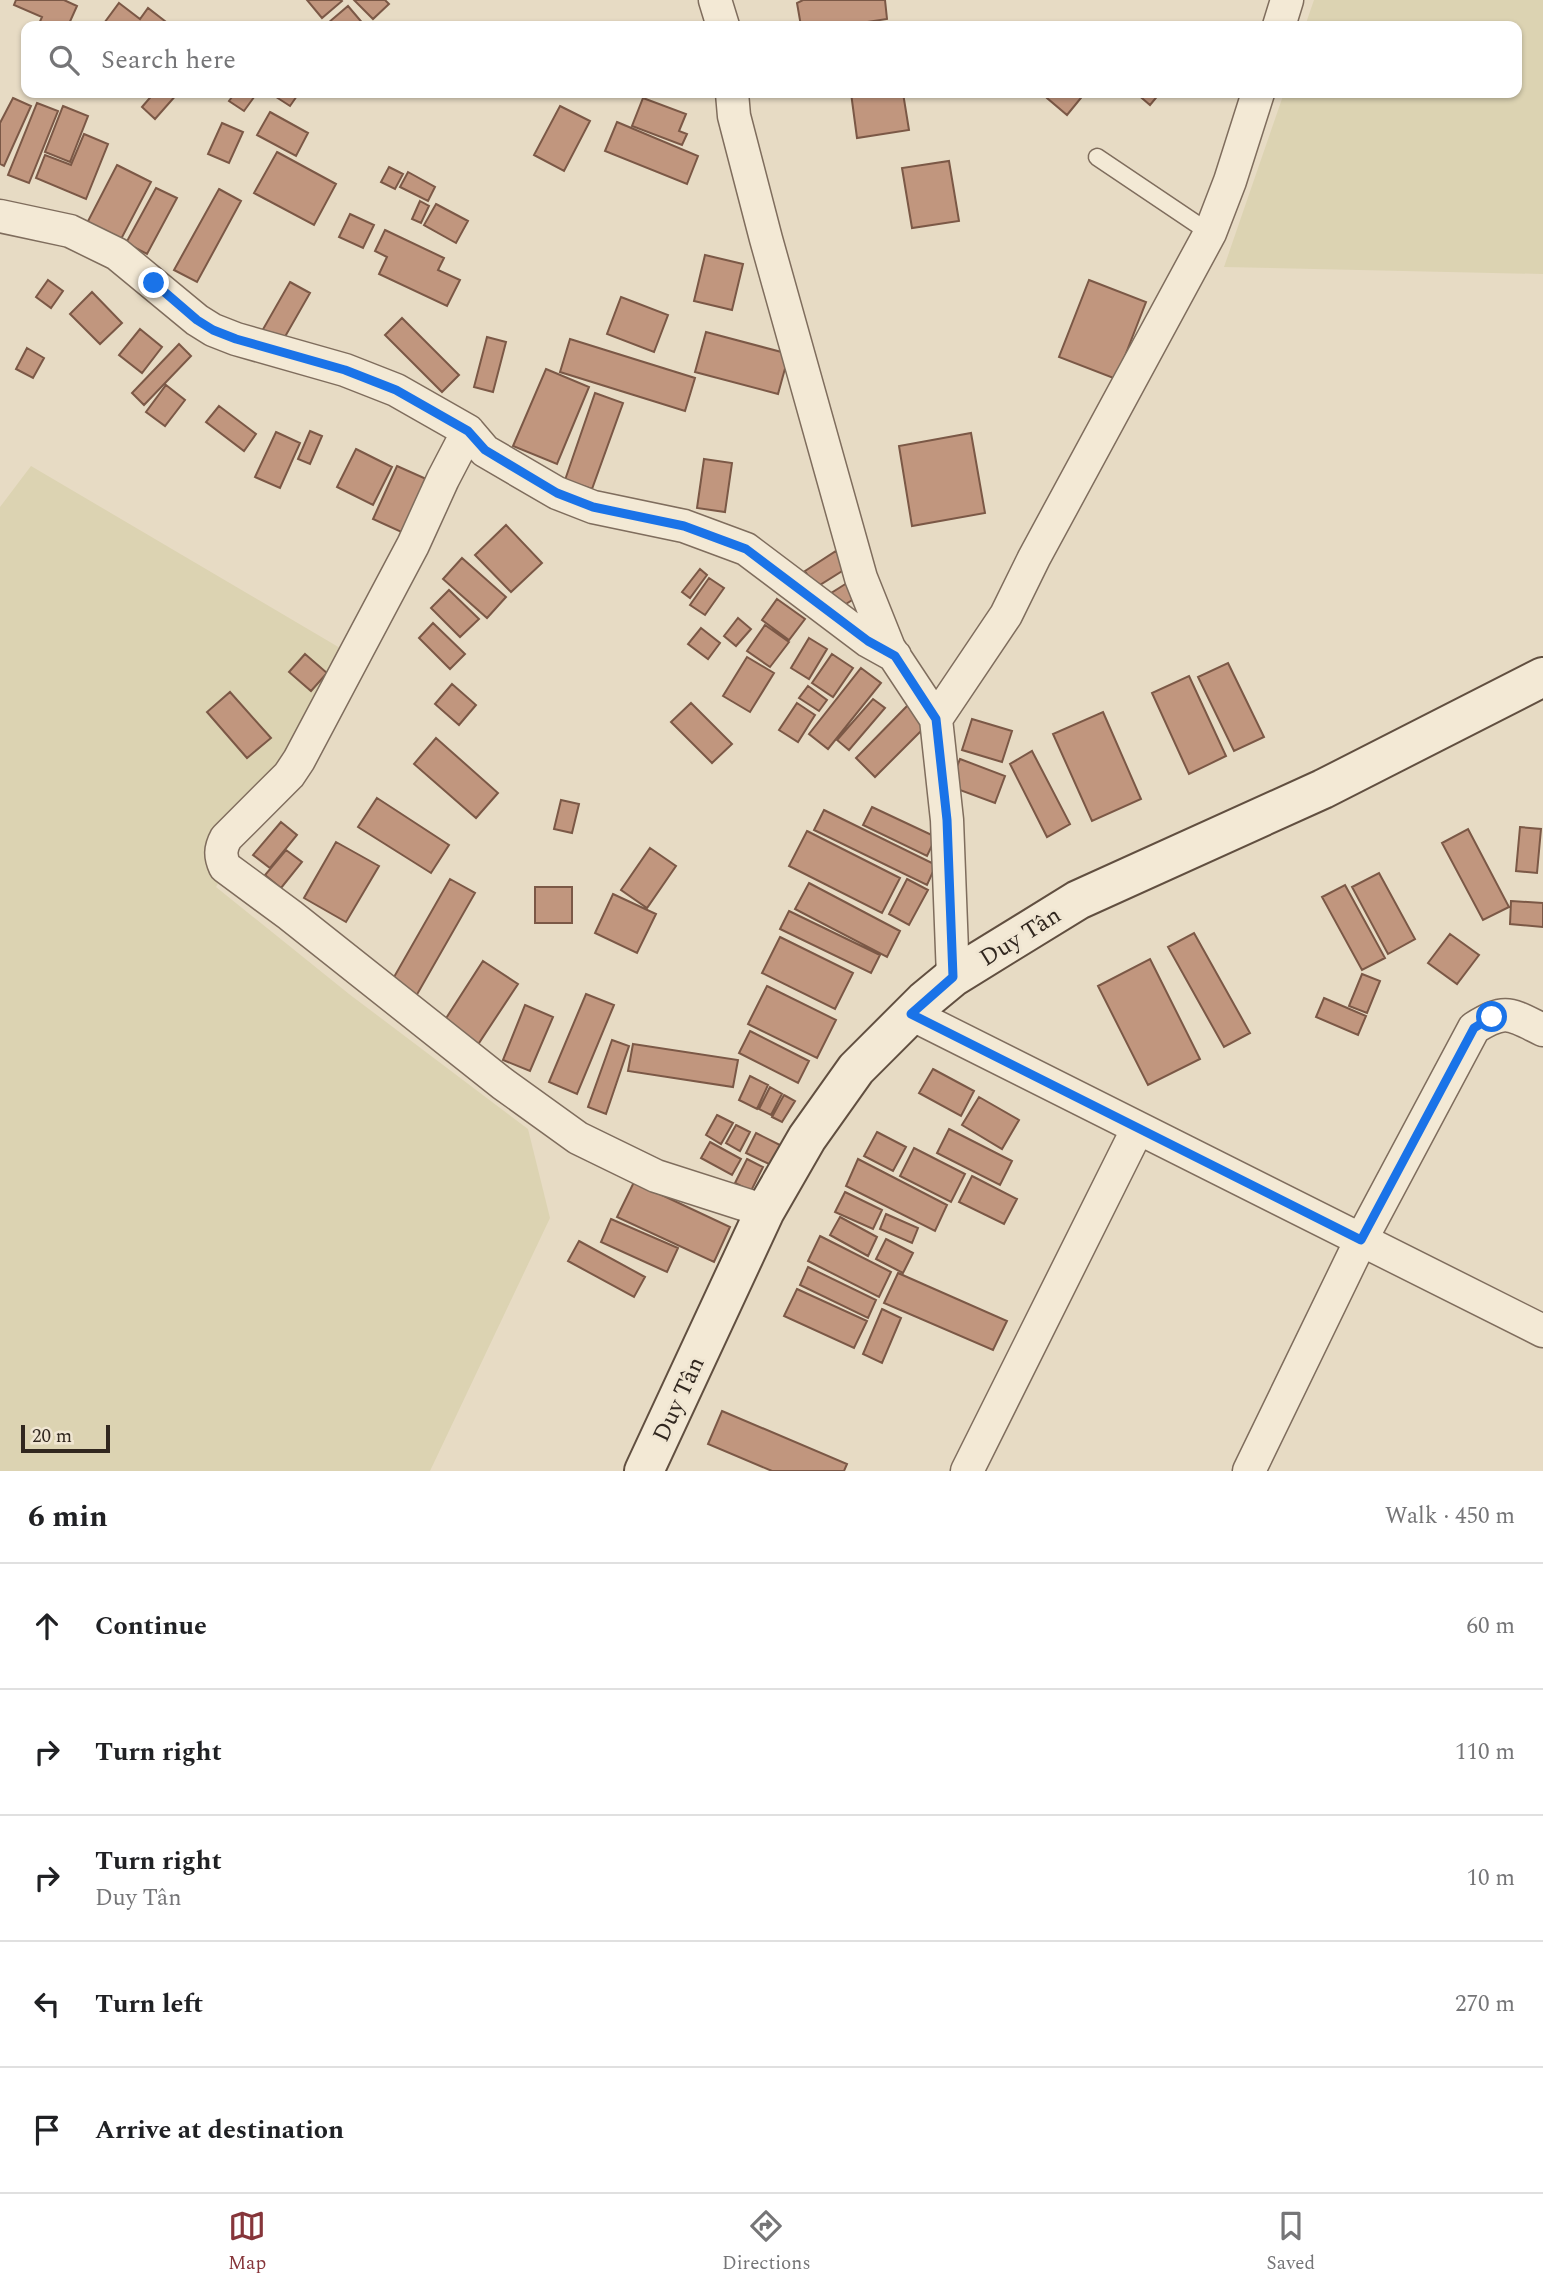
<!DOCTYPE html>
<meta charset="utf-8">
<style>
:root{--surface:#fff;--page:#f2f2f2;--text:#202124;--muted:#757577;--line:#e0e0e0;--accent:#86353a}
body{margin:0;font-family:Spectral,serif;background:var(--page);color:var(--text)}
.scale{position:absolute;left:21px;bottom:18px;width:89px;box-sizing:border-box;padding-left:7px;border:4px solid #31271f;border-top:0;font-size:19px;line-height:24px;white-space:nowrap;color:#31271f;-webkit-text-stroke:5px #f0e6d2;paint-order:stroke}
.stop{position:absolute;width:21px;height:21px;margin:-16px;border:5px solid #1a73e8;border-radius:50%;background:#fff}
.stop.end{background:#1a73e8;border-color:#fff;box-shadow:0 2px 7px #0008}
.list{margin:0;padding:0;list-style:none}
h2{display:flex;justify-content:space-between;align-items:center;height:91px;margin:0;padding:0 28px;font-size:30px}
h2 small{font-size:23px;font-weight:400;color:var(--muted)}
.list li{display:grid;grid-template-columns:46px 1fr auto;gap:21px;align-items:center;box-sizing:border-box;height:126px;padding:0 28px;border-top:2px solid var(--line)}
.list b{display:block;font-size:26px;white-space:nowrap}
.list p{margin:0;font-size:23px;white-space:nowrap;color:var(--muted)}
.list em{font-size:23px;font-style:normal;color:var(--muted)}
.icon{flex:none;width:38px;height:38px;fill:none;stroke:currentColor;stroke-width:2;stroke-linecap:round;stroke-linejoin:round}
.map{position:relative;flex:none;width:1543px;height:1471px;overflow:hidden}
.search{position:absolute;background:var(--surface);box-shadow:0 2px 5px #0004;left:21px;right:21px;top:21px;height:77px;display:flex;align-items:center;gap:18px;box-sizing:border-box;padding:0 24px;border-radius:14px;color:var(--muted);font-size:26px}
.sheet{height:721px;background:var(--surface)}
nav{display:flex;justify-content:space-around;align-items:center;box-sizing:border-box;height:98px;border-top:2px solid var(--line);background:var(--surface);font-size:19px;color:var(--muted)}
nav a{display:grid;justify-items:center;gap:4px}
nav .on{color:var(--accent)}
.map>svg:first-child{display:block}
</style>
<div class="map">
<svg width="1543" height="1471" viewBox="0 0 1543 1471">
<rect width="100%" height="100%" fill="#e7dbc4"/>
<path fill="#dcd3b2" d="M1314 0H1543V274L1224 267 1284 93H1517V26H1305Z
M31 466 357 658 216 887 349 994 528 1129 550 1218 430 1471H0V507Z"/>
<path fill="#c1967e" stroke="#7b5846" stroke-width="2" d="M16 0H64L77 6 68 26H38L42 17 14 5Z
M307 0H341L342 1 322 18Z
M354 0H385L389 4 373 19Z
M803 0H885L887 19 841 26H801L797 3Z
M119 3 140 19 148 8 170 25 102 26Z
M348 6 365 26H331L328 23Z
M154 93H178L155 119 142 107Z
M235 93H257L244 111 229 101Z
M270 93H299L290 106Z
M851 93H903L909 130 857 138Z
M1051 93H1085L1067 115 1047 98Z
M1136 93H1160L1150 105Z
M13 98 31 106 4 166 0 164V123Z
M643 98 686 114 679 131 687 134 682 145 632 126Z
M37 103 58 111 29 183 8 175Z
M63 106 88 116 70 162 45 152Z
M560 106 590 121 564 171 534 155Z
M270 112 308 133 296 156 257 135Z
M617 122 698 156 687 184 605 151Z
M222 123 243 132 229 163 208 154Z
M84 134 108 144 86 199 36 178 45 155 71 165Z
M277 152 336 184 314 225 254 193Z
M949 161 959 221 912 228 902 168Z
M117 165 151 182 119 243 86 225Z
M389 167 403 174 395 189 381 182Z
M408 172 435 187 428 201 400 187Z
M156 188 177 198 147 254 126 243Z
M219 189 241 201 197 282 174 270Z
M420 201 429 206 421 223 412 219Z
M436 204 468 221 456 243 424 225Z
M350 214 374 225 363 248 339 237Z
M385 230 444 258 438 270 460 280 447 306 379 274 387 257 375 251Z
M705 255 743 264 732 310 694 301Z
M48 280 63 291 51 308 36 297Z
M1089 280 1146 302 1116 379 1059 357Z
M290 282 310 293 282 342 262 331Z
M92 292 122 323 100 344 70 314Z
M621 297 668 315 654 352 607 334Z
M402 318 459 375 442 392 385 335Z
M140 329 162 347 142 373 119 355Z
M706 332 789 354 778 394 695 372Z
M487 337 506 342 493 392 474 387Z
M570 339 695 378 685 411 560 372Z
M179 344 191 356 144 405 132 393Z
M27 348 44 358 33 378 16 369Z
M546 369 589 387 557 464 513 446Z
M166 385 185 400 165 426 146 412Z
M595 393 623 403 592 489 565 480Z
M219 406 256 434 244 451 206 422Z
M310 431 322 436 310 464 298 459Z
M276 432 300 443 280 488 255 477Z
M971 433 985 513 912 526 899 446Z
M356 449 392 467 373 505 337 487Z
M704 459 732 463 725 512 697 508Z
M397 466 433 482 408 535 373 519Z
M506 525 542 563 511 592 475 555Z
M836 551 847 568 815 588 805 571Z
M462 558 506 597 487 618 443 579Z
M700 569 707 575 690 598 682 592Z
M709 578 724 588 705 615 690 605Z
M847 583 857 597 838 609 828 595Z
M449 590 479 619 460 637 431 608Z
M777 599 805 619 789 640 762 620Z
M738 618 751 629 736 646 724 636Z
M433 623 465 654 450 669 419 638Z
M765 625 789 642 770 667 747 651Z
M701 628 720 643 708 659 688 644Z
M809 638 827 649 809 679 791 668Z
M305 654 327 673 311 691 289 672Z
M832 654 853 668 833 697 812 683Z
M747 657 774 673 750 712 723 696Z
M1228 663 1264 737 1234 751 1198 677Z
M861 668 881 683 828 749 809 734Z
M1189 676 1226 756 1189 774 1152 693Z
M452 684 476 705 459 725 435 704Z
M808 686 827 700 819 711 799 698Z
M230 692 271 738 247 758 207 712Z
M873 699 885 708 849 750 837 740Z
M691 703 732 744 712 763 671 722Z
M797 703 815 715 798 742 779 730Z
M909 704 929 723 875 777 856 758Z
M1103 712 1141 799 1092 821 1053 734Z
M972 719 1012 731 1002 762 962 750Z
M436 738 498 793 476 818 414 764Z
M1032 751 1070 824 1047 837 1010 764Z
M960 759 1005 776 995 803 949 786Z
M377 798 449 845 431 873 358 827Z
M561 800 579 804 572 833 554 829Z
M872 807 936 837 927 856 863 825Z
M824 810 936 865 927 885 814 830Z
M281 822 297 835 270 868 253 855Z
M1520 827 1541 829 1537 873 1516 871Z
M1468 829 1509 907 1483 920 1442 843Z
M807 831 900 878 882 913 789 866Z
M336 842 379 866 346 922 304 898Z
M650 848 676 866 647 908 621 890Z
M286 850 302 862 281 888 265 875Z
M1379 873 1415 939 1388 954 1352 887Z
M450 879 475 893 415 998 390 984Z
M907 879 928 890 909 925 889 914Z
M809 883 900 931 887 957 795 909Z
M1345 885 1385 958 1362 970 1322 897Z
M535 887H572V923H535Z
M613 894 656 914 637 953 595 933Z
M1511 901 1543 903V927L1510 924Z
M789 911 880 955 871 973 780 929Z
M1194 933 1250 1033 1224 1047 1168 947Z
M1450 934 1479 955 1457 984 1428 963Z
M780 937 853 973 835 1009 762 973Z
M1150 959 1200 1059 1148 1085 1098 986Z
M483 961 518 984 477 1046 443 1023Z
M1362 974 1380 981 1367 1013 1349 1006Z
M767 986 836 1020 817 1058 748 1024Z
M586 994 614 1005 577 1094 549 1082Z
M1324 998 1366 1016 1358 1035 1316 1017Z
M525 1005 553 1017 530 1071 503 1060Z
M750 1031 809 1061 798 1083 739 1053Z
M612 1040 629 1046 606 1114 588 1107Z
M633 1044 738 1060 733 1087 628 1071Z
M933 1069 974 1091 961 1116 919 1093Z
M750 1076 768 1085 757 1109 739 1100Z
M770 1087 782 1094 771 1115 759 1109Z
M784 1095 795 1101 782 1122 772 1117Z
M979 1097 1019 1120 1002 1149 962 1125Z
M717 1115 733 1123 721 1144 706 1135Z
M736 1125 750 1132 740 1151 726 1143Z
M949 1129 1012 1161 1000 1185 937 1153Z
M877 1132 906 1147 893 1171 864 1156Z
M756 1133 780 1145 771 1165 746 1153Z
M710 1142 741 1159 732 1175 701 1158Z
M914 1148 965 1174 951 1202 900 1176Z
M747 1159 763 1167 751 1191 735 1183Z
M858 1159 947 1205 935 1231 846 1186Z
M972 1176 1017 1199 1004 1224 959 1202Z
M634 1182 730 1227 714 1262 617 1217Z
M845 1192 882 1210 873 1229 835 1212Z
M886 1214 918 1228 912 1243 880 1229Z
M840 1217 877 1237 868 1256 830 1235Z
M611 1219 678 1248 667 1272 601 1242Z
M820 1236 891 1272 879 1297 808 1261Z
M886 1239 913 1253 903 1273 876 1259Z
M579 1241 645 1277 634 1297 568 1261Z
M808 1267 876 1300 868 1318 800 1285Z
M898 1273 1007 1321 993 1350 884 1303Z
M797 1289 867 1321 854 1348 784 1316Z
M882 1309 901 1318 882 1363 863 1354Z
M722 1411 847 1464 844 1471H772L708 1444Z"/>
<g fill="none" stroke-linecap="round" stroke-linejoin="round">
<g stroke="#7f6d5d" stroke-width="19">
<path id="lane" d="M1097 157 1210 233"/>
</g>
<g stroke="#7f6d5d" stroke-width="35">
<path id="street" d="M715 0 723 26
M1279 26 1287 0
M732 93 734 116 766 239 861 578 889 648 936 719 947 820 953 977
M0 216 70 231 117 254 197 320 213 330 236 339 345 370 396 390 468 431 485 451 557 493 593 507 684 526 746 549 868 641 895 656
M468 431 443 479 413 545 299 760 289 775 226 838C220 849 220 856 225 867L290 915 503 1084 578 1138 656 1176 765 1211
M936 719 1006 615 1034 558 1210 233 1230 181 1258 93
M911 1014 1543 1331
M967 1471 1138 1128
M1249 1471 1361 1240 1474 1028C1506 1008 1510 1014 1543 1030"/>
</g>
<g stroke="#614f40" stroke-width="42">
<path id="secondary" d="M644 1471 765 1211 807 1138 856 1069 924 1001 953 977 1078 900 1323 789 1543 677"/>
</g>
<use href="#lane" stroke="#f3e9d5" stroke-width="16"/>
<use href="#street" stroke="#f3e9d5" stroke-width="32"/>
<use href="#secondary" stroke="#f3e9d5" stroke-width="38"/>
</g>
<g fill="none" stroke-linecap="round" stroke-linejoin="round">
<path stroke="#1a73e8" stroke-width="9" d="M154 283 197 320 213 330 236 339 345 370 396 390 468 431 485 450 557 493 593 507 684 526 746 549 868 641 895 656 936 719 947 820 953 977 911 1014 1361 1240 1474 1028 1492 1017"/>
</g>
<g text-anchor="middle" stroke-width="6" stroke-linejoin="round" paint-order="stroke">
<g font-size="24" fill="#31271f" stroke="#f0e6d2">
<text transform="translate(1020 936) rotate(-32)" y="8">Duy Tân</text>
<text transform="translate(678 1399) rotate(-65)" y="8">Duy Tân</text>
</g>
</g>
</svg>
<div class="scale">20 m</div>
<div class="stop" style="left:1492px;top:1017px"></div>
<div class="stop end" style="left:154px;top:283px"></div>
<div class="search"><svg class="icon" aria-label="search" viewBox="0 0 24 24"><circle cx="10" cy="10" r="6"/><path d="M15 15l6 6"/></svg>Search here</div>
</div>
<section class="sheet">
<h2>6 min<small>Walk · 450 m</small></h2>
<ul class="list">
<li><svg class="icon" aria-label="ahead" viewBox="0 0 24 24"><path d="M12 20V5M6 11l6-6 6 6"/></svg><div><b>Continue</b></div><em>60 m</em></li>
<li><svg class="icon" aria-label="right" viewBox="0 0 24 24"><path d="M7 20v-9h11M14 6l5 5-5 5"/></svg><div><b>Turn right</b></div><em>110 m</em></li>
<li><svg class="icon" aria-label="right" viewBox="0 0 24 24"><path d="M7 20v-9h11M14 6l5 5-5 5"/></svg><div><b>Turn right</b><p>Duy Tân</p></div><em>10 m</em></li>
<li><svg class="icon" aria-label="left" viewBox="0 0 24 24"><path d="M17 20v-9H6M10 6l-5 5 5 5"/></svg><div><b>Turn left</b></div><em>270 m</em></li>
<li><svg class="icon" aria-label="arrive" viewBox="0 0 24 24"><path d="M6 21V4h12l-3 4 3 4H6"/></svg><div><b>Arrive at destination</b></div></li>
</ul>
</section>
<nav>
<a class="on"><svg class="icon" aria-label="map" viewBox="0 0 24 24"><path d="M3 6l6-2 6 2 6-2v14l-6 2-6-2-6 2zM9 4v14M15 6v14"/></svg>Map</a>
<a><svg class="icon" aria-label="directions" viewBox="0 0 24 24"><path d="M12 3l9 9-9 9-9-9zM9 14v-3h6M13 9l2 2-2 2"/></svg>Directions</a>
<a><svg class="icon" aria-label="saved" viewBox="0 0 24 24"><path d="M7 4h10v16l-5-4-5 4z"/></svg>Saved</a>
</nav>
